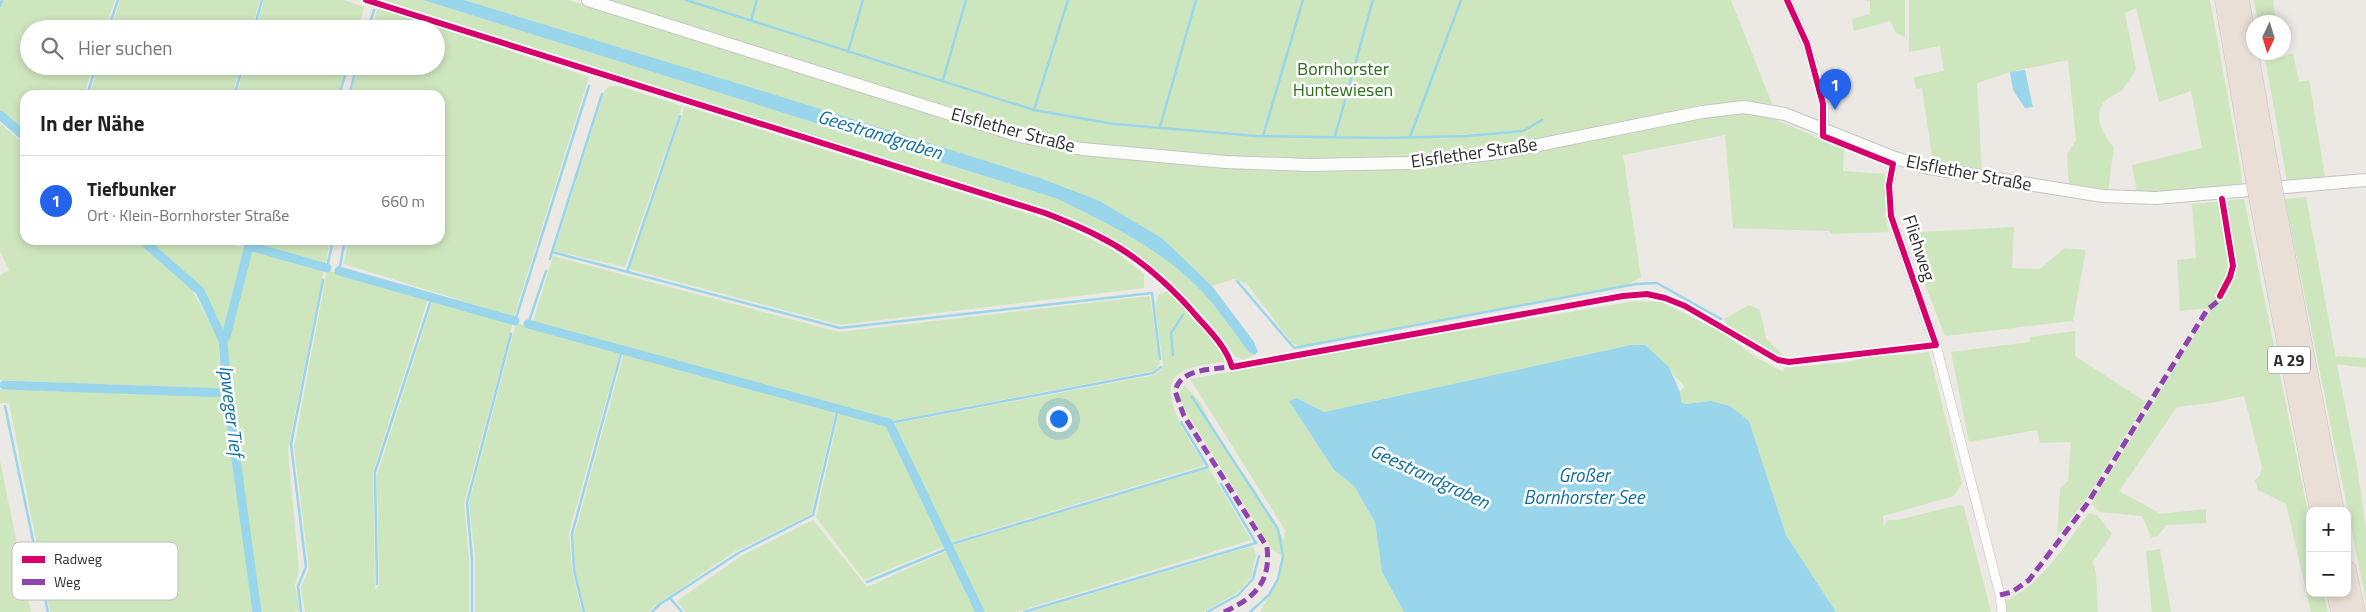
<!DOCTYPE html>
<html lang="de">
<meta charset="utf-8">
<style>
:root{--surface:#fff;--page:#f2f2f2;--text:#202124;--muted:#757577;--line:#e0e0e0;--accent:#2563eb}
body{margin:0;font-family:"Titillium Web",sans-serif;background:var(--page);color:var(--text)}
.controls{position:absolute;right:15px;bottom:15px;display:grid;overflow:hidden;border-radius:10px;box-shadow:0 2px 8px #0003}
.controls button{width:45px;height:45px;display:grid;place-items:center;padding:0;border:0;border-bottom:1px solid var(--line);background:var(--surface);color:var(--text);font:25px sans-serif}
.compass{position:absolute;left:2246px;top:15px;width:45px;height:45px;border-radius:50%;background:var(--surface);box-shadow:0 2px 8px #0003;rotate:184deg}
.you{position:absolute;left:1058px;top:418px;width:18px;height:18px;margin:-12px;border:4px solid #fff;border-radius:50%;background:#1a73e8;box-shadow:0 0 0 8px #1a73e833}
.badge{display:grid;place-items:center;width:32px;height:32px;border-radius:50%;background:var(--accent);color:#fff;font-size:16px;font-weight:700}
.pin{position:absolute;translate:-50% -41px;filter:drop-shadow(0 1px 2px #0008)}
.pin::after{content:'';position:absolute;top:26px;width:18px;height:15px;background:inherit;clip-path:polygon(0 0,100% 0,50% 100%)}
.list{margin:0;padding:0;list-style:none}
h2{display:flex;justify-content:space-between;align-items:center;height:65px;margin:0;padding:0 20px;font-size:21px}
h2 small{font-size:16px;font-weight:400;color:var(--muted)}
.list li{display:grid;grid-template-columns:32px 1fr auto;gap:15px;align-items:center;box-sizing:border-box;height:90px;padding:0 20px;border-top:1px solid var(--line)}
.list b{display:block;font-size:19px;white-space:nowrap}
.list p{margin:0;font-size:16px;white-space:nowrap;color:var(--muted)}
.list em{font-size:16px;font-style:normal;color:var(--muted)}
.icon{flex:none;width:28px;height:28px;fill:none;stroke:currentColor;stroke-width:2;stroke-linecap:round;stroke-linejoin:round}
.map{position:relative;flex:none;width:2366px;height:612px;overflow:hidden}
.search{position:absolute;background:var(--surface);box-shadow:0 2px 8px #0003;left:20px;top:20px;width:425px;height:55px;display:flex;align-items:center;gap:12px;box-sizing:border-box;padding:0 18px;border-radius:28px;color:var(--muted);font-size:19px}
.panel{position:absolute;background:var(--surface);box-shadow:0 2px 8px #0003;left:20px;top:90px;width:425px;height:155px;border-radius:15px}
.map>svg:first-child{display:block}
</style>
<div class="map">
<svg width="2366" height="612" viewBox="0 0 2366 612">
<rect width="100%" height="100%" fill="#ece8e4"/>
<path fill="#cee6be" d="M3 0H115L105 29H29V66H93L84 95H25V134L0 113V9Z
M120 0H260L252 29H111Z
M264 0H344L364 7 358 29H256Z
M383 0H423L1058 199C1111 225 1167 252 1207 297 1222 313 1235 333 1249 352L1254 355 1244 360 1235 356 1212 325 1177 288 1141 259 1099 233 1047 210Z
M464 0H568L1018 141 1067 153 1266 171 1401 169 1480 162 1707 117 1742 113 1769 117 1844 149 1843 171 1885 174V216L1889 232 1832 234 1829 231 1733 228 1725 135 1623 155 1641 277 1625 286 1300 346 1292 343 1247 284 1234 279 1212 286 1162 238 1098 200 1040 178Z
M604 0H1731L1772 104 1742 102 1501 148 1422 157 1275 160 1075 143 1050 139Z
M1866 0H1905V37L1896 33 1890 21 1854 31 1852 19 1870 14V1Z
M1909 0H2210L2241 170 2242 187 2137 193 2132 165 2202 148 2191 91 2159 102 2136 8 2125 13 2136 70C2131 77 2127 84 2122 90 2117 94 2110 96 2105 101 2092 114 2103 137 2114 147L2108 192 2069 187 2067 154 2076 140 2068 60 2010 72 1977 83 1982 173 1933 164 1922 88 1916 89 1914 77 1944 71 1940 46 1909 52Z
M2254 0H2273L2276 22H2258Z
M378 7 589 77 514 317 344 264 348 240H440V95H350L359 66H436V29H371Z
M2264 53H2280L2281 57 2293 53 2299 82 2309 80 2325 177 2287 181Z
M99 66H241L232 95H89Z
M245 66H347L338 95H236Z
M610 86H618L682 106 625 267 554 251 605 90Z
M685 106 1058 223 1113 250 1144 274V288L840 325 629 269Z
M0 123 25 145V240H136L192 290 218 338 222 389 0 380V275L9 270 0 251Z
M2306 197 2336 359 2337 356 2366 358V368L2337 364 2358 472 2366 529V601L2285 199Z
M2244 199 2310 522V593H2324L2328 612H2311L2286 504 2258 490 2255 480 2260 475 2262 467 2244 396 2211 403 2177 407 2119 491 2161 514 2206 509V523L2166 525 2158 536 2151 537 2142 516 2100 512 2091 504 2210 311 2207 308 2180 311 2177 260 2196 258 2192 204Z
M2014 227 2012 268 2040 269 2065 248 2086 250 2073 321 1945 336 1905 233Z
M146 240H218L244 248 225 333 221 331 200 287Z
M238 240H330L326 263Z
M256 250 324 269 288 449 299 571 295 585 299 610 295 612H260L229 387 225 344 249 254Z
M553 256 839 332 1150 296 1160 365 1153 371 892 421 533 322Z
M327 270 428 299 373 472 375 590 379 585 377 475 433 300 513 322 464 504 469 559V612H305L301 587 309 569 294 447Z
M1168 291 1209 334 1227 361C1212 364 1187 365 1176 376 1157 395 1194 447 1205 465L951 542 893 424 1155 375 1162 369 1163 364 1155 306 1159 294Z
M1636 301 1662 302 1721 332 1756 357 1783 372 1784 368 1848 362 1874 355H1908L1929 352 1962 483 1954 496 1883 516 1884 527 1887 520H1898L1959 505 1964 507 1991 612H1836L1786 535 1749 421 1711 401 1685 404 1681 402 1680 392 1684 386 1672 373 1669 367 1631 345 1324 412 1297 398 1289 401 1334 470 1354 486 1375 522 1382 572 1404 612H1260L1278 579 1283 556 1273 551 1189 416 1178 395 1184 385 1201 403 1218 440 1254 488 1284 541 1285 530 1190 379 1375 345Z
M1749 305 1760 310 1766 338 1783 355H1773L1729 329 1724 319Z
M516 323 620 352 569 532 572 570 582 612H475V557L469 503Z
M2075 331V356L2146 402 2086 499 2057 536 2060 488 2068 481 2071 442 2040 443 2037 430 1969 442 1951 352 2030 342V337Z
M624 352 836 411 811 514 734 552 656 605 649 612H585L575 569 574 536Z
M0 389 223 395 253 612H50L9 403H0Z
M839 412 887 425 945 546 864 580 816 517Z
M0 461 31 612H0Z
M1209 468 1251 540 1016 612H982L951 546Z
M2089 513 2097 515 2112 534 2093 562 2096 573 2098 612H2006L2005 601C2042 585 2065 544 2089 513Z
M813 520 867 587 947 551 977 612H686L677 601 741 556Z
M1253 546 1256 556 1251 578 1237 593 1203 612H1030Z
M2160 549 2171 612H2152L2146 551Z"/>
<path fill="#99d6ec" d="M423 0H464L769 93 1040 178 1098 200 1162 238 1212 286 1254 342 1258 352 1254 355 1249 352C1235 334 1222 314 1207 297 1167 252 1111 225 1058 199Z
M2025 70 2033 107 2025 108 2013 90 2010 72Z
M1631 345H1645L1669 367 1680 392 1681 402 1685 404 1711 401 1730 406 1749 421 1786 535 1836 612H1404L1382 572 1375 522 1354 486 1334 470 1289 401 1297 398 1324 412Z"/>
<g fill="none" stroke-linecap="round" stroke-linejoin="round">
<path stroke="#99d6ec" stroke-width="2.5" d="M686 0 1034 110 1114 124 1256 136 1385 138 1467 136 1523 131 1542 120
M0 6 2 0
M751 21 757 0
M108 29 118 0
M254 29 262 0
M359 29V28
M368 29 374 10
M848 52 863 0
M943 80 966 0
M87 95 96 66
M234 95 243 66
M339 95 348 66
M349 95 357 66
M1034 110 1068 0
M1160 127 1196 0
M1263 136 1303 0
M1335 136 1373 0
M1410 137 1461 0
M228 240 249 246
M552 252 602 94
M550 259 552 252 840 328 1152 293 1160 359
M327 268 333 240
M339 271 345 240
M627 272 680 116
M1237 281 1294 348 1636 284 1657 283 1721 319
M515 321 589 86
M528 324 546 271
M1173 355 1171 333 1183 315
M1192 397 1278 529 1283 556 1278 579 1269 595 1250 612
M5 406 48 612
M889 423 1153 373 1161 367
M948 545 1208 467 1181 422
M867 582 949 548
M377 584 375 472 432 297
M670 598 682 612
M301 612 298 586 306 567 291 444 323 280
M472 612V559L467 503 511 334
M584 612 574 570 572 534 622 350
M652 612 660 604 740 552 813 515 838 409
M1024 612 1256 543 1221 484
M1207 612 1238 595 1253 579 1259 556"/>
<path stroke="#99d6ec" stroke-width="9" d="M0 115 25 137
M142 240 200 291 223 340 227 393 257 612
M339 271 515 321
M528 324 889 423 980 612
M223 340 226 337 249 246 327 268
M4 385 227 393"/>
<g stroke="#c5c4c5" stroke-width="10">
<path id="minor" d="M1787 0C1800 26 1832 101 1822 128
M1895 158 1889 185 1891 216 1936 345 2000 595 2002 612"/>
</g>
<g stroke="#c5c4c5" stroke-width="14">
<path id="secondary" d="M588 0 1020 136 1082 149 1226 162 1309 165 1408 163 1499 153 1702 112 1744 107 1785 114 1895 158 1929 168 2103 196 2156 198 2366 180"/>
</g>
<g stroke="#c6c5c4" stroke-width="19">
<path id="motorway" d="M2224 0 2253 169
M2240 0 2269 166
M2260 208 2319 511
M2277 208 2335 511
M2347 570 2356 612
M2336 593 2340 612"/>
</g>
<use href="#minor" stroke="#fcfcfb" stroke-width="9"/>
<use href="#secondary" stroke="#fcfcfb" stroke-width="12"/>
<use href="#motorway" stroke="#eadfd6" stroke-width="18"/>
<g stroke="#c6c5c4" stroke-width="19" stroke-linecap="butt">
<path id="motorway-bridge" d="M2269 166 2277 208
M2253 169 2260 208"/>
</g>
<use href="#motorway-bridge" stroke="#eadfd6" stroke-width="18"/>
<path stroke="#8e44ad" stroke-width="5" stroke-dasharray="10 5" stroke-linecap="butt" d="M2000 595 2012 592 2029 580 2087 504 2207 310 2218 301 2222 293
M1224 612C1255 598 1271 582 1267 547L1184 416 1175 391C1181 367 1215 370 1235 366"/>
<g stroke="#fff" stroke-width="9">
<path id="cycleway" d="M366 0 1045 213C1063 220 1081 227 1098 236 1137 255 1172 287 1200 320 1212 333 1227 349 1232 367L1623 296 1647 294 1665 298 1685 306 1778 360 1789 362 1936 345 1891 216 1889 185 1893 164 1823 136V104L1807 44 1787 0
M2220 296 2230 277 2233 266 2222 199"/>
</g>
<use href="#cycleway" stroke="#d6006c" stroke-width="6"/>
</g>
<g text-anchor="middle" stroke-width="5" stroke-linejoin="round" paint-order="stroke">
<rect fill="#fff" stroke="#6d6d6d" stroke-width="1" x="2268" y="346.5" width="42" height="27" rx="4"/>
<g font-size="16" font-weight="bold" fill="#2e2e2e">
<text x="2289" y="366">A 29</text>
</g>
<g font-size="18" fill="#2c6e1b" stroke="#fff">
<text x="1343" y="75">Bornhorster<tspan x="1343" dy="21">Huntewiesen</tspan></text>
</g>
<g font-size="18" fill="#2e2e2e" stroke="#fff">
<text transform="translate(1013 130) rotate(15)" y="6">Elsflether Straße</text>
<text transform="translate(1474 153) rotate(-8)" y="6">Elsflether Straße</text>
<text transform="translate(1969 173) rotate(11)" y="6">Elsflether Straße</text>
<text transform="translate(1919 248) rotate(72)" y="6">Fliehweg</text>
</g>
<g font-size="19" font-style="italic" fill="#0d6fa3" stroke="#fff">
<text transform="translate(880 134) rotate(17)" y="7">Geestrandgraben</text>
<text transform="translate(232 411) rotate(83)" y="7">Ipweger Tief</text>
<text x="1584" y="482">Großer<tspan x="1584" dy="22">Bornhorster See</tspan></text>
<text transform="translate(1430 476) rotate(25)" y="7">Geestrandgraben</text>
</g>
</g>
<rect x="12" y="542" width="166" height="58" rx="8" fill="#fff" stroke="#c0c0c0" stroke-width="1"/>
<rect x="22" y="556" width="23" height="7" fill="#d6006c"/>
<rect x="22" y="579" width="23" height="6" fill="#8e44ad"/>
<g font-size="14" fill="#2e2e2e">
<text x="54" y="564">Radweg</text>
<text x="54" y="587">Weg</text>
</g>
</svg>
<div class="controls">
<button>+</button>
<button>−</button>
</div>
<svg class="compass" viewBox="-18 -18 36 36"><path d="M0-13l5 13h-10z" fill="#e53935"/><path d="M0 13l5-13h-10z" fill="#757577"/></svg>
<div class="you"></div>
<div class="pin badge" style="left:1835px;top:110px">1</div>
<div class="search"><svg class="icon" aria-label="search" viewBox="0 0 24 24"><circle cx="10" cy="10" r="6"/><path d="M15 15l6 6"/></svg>Hier suchen</div>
<section class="panel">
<h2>In der Nähe<small></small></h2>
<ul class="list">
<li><span class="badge">1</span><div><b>Tiefbunker</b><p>Ort · Klein-Bornhorster Straße</p></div><em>660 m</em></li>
</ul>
</section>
</div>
